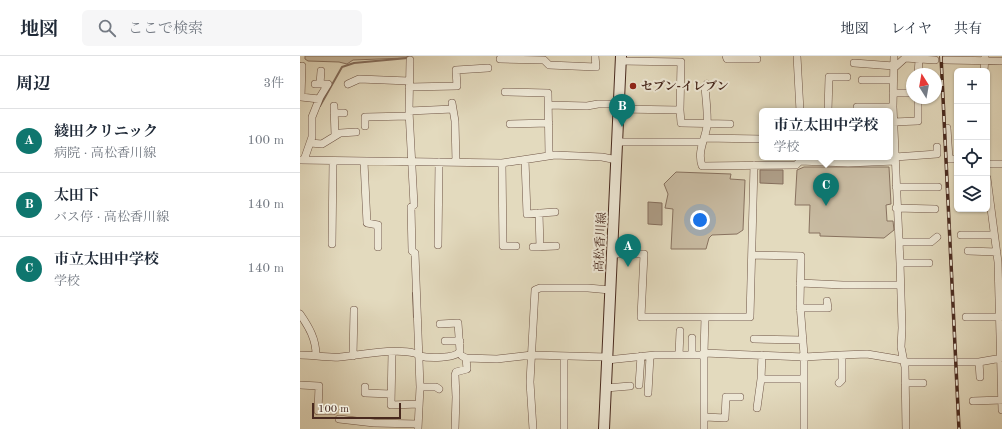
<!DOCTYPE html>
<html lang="ja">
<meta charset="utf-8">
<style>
:root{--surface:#fff;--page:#f6f6f7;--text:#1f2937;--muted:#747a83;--line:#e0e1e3;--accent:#0f766e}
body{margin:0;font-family:"Old Standard TT","Noto Serif JP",serif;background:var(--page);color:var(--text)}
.controls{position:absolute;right:12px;top:12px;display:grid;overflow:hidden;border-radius:6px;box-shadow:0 1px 3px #0004}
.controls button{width:36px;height:36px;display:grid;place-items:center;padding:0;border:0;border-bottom:1px solid var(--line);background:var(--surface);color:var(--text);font:20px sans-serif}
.compass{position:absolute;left:606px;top:12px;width:36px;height:36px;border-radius:50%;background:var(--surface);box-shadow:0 1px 3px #0004;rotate:349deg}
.scale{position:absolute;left:12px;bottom:10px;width:89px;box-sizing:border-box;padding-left:4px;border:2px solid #48291e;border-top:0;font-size:11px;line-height:14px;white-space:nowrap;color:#48291e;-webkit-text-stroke:3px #ede7d5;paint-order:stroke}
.you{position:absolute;left:400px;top:164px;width:14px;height:14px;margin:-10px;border:3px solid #fff;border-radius:50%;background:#1a73e8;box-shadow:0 0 0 6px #1a73e833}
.badge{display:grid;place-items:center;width:26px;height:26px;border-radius:50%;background:var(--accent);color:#fff;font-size:13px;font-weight:700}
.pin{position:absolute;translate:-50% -33px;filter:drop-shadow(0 1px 2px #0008)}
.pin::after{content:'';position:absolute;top:21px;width:14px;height:12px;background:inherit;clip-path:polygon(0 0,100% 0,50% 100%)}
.popup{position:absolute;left:459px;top:52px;width:134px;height:52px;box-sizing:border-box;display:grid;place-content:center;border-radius:6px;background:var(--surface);filter:drop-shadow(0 1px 3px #0005);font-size:13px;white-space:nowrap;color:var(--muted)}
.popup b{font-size:15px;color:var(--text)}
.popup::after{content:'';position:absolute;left:50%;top:100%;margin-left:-8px;border:8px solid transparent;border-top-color:var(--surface)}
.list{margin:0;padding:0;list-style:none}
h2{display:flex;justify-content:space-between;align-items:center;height:52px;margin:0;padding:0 16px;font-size:17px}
h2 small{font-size:13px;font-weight:400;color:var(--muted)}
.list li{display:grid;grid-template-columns:26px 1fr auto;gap:12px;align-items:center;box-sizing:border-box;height:64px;padding:0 16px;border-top:1px solid var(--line)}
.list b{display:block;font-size:15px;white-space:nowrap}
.list p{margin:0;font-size:13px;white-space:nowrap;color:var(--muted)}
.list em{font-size:13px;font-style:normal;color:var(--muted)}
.icon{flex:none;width:22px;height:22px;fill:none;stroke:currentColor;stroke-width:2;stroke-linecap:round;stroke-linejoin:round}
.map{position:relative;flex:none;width:702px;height:373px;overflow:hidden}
header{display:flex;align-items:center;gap:24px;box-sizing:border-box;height:56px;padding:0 20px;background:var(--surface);border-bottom:1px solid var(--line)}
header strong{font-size:19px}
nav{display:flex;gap:22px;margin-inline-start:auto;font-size:14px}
.search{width:280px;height:36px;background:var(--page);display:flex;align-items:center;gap:10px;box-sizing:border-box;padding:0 14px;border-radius:6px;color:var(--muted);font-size:15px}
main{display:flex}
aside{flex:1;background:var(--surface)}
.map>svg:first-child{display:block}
</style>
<header>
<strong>地図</strong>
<div class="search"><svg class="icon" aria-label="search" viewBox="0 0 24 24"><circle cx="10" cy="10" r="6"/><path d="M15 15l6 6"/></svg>ここで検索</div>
<nav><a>地図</a><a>レイヤ</a><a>共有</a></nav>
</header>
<main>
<aside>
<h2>周辺<small>3件</small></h2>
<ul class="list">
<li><span class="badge">A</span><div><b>綾田クリニック</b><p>病院 · 高松香川線</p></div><em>100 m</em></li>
<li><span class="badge">B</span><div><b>太田下</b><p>バス停 · 高松香川線</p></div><em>140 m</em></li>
<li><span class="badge">C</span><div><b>市立太田中学校</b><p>学校</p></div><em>140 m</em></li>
</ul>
</aside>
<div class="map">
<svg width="702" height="373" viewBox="0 0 702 373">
<rect width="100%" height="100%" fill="#e3dabe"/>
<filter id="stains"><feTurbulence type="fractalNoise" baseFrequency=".005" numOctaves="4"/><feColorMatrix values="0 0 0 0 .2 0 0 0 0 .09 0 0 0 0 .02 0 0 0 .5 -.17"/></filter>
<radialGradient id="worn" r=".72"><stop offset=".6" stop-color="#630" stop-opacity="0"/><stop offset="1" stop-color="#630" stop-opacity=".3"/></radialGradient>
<path fill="#c9bca3" stroke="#887260" d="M5 0H108L105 2 53 4 47 8 39 6 8 5 5 3Z
M504 111H589L591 148 586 149 587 165H593L594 174 584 182 520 180V177H509L510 149H495L497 114Z
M376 116 431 118 430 123 445 124 443 174 437 178 412 179 409 182 406 193H371L373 153 365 152 368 138 364 128Z"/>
<path fill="#ae9e88" stroke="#856f5e" d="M460 114H483V128L460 127Z
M348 146 362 147V169L348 168Z"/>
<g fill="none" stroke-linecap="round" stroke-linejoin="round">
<path stroke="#856f5e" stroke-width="2" d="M20 50 42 11 54 7 108 2 109 0
M113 237 114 261"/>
<g stroke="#6f5546" stroke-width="8">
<path id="street" d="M426 0 427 3H457
M497 0 500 55
M594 0 593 51 600 207 602 272 601 291 605 311 606 373
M200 3 244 4 249 9 296 11 295 0
M110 4 109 55 114 149 111 151 112 195 115 197 120 331 118 373
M645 4 702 5
M321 5 381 6 380 54
M554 7 594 10
M2 10 1 41 19 43
M594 12 605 2 635 4
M684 15 685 1
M618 18 619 4
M562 24H593
M20 28 21 15
M48 28 59 23 109 25
M407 28 405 31C406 44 408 57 407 70 405 84 397 95 402 110L496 109 500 105
M109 31 157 30 156 14 188 12
M205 36 248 37 249 100
M593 37H612
M152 47 155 65 156 106
M249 49 287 50 298 48H319
M34 50 35 79
M319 53 380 54 381 67 430 68
M109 55 153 53
M528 55 529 21H547
M557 55V51H593
M34 57H44
M593 66 618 65V42
M210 68 249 67
M65 70V61L109 60
M647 72 649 103H657
M404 82 462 83
M318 86H401
M10 87 22 88 40 77 56 76
M500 101V105L548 107 595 105
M595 101 637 98V91
M0 104 202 107 255 99 302 101 317 104
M4 104 12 81V61L20 41 28 28H15
M225 104 227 158 255 156
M64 106 67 167 78 169V191
M202 107 203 190H216
M687 108H702
M687 122 698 206 702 354
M596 131H638
M596 152 635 153
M239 157 240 191
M661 179H694
M599 186H631L637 181
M32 188 33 105
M138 189 139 106
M233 191 256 190
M668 195 697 196
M312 198H344L341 261H450L454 109
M452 199 501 200 500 248 504 299V373
M600 207H629
M500 227 543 229H599
M500 252H528L527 245
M0 258C9 271 16 283 16 299
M405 261 404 297 504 301 541 299 542 301V324L539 327
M666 261H700
M454 283 503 284
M145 285H160
M92 296 91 349 119 348
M0 299C13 299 27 302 40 301 60 299 96 292 114 297 116 297 118 299 119 300 128 302 156 303 160 295L158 267 140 268
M379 299 380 275
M392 299V282
M541 299 567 298 603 304
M53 300 54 254
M166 302 197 303 232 299 307 301
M307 304 355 299H401L404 297V373
M604 306H679
M680 321 679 306 702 302
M461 323 462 299
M605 327H623
M0 329 19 330 18 355H33
M339 329 341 300
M65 331V337L91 338
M120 331H136L139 333
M306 332 330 330
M348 337 350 300
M673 345 702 344
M457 352 461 323H503
M405 361 425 362 426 341H440
M39 363 74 367 118 368
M155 373 156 341 155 319 156 316 167 313 166 302 162 300
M233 373 230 326 235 234 240 232H288L310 234
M264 373V300"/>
</g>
<g stroke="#48291e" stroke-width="12">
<path id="secondary" d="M304 373 321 0"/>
</g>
<use href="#street" stroke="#ede7d5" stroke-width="7"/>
<use href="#secondary" stroke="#ede7d5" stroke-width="10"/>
<g stroke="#48291e" stroke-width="3.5">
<path id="rail" d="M641 0 659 373"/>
</g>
<use href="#rail" stroke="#ede7d5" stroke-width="2" stroke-dasharray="6" stroke-linecap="butt"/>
</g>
<circle fill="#8f2418" stroke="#ede7d5" stroke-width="1.5" cx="333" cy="30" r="4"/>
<g text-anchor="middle" stroke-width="4" stroke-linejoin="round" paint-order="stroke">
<g font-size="12" font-weight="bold" fill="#48291e" stroke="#ede7d5" text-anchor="start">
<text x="341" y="34">セブン-イレブン</text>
</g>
<g font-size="12" fill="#48291e" stroke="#ede7d5">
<text transform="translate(300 186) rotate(-87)" y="4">高松香川線</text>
</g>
</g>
<rect width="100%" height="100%" filter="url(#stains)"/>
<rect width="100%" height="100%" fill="url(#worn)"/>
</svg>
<div class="controls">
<button>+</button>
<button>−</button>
<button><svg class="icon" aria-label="locate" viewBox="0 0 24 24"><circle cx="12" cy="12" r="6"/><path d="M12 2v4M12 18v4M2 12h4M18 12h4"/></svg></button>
<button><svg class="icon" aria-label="layers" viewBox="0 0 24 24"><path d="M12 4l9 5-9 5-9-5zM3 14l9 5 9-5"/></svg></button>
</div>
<svg class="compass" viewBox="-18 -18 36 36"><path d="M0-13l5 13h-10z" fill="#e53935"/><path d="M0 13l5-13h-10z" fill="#747a83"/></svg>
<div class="scale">100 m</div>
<div class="you"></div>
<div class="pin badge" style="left:328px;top:211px">A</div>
<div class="pin badge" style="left:322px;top:71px">B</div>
<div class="pin badge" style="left:526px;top:150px">C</div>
<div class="popup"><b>市立太田中学校</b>学校</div>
</div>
</main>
